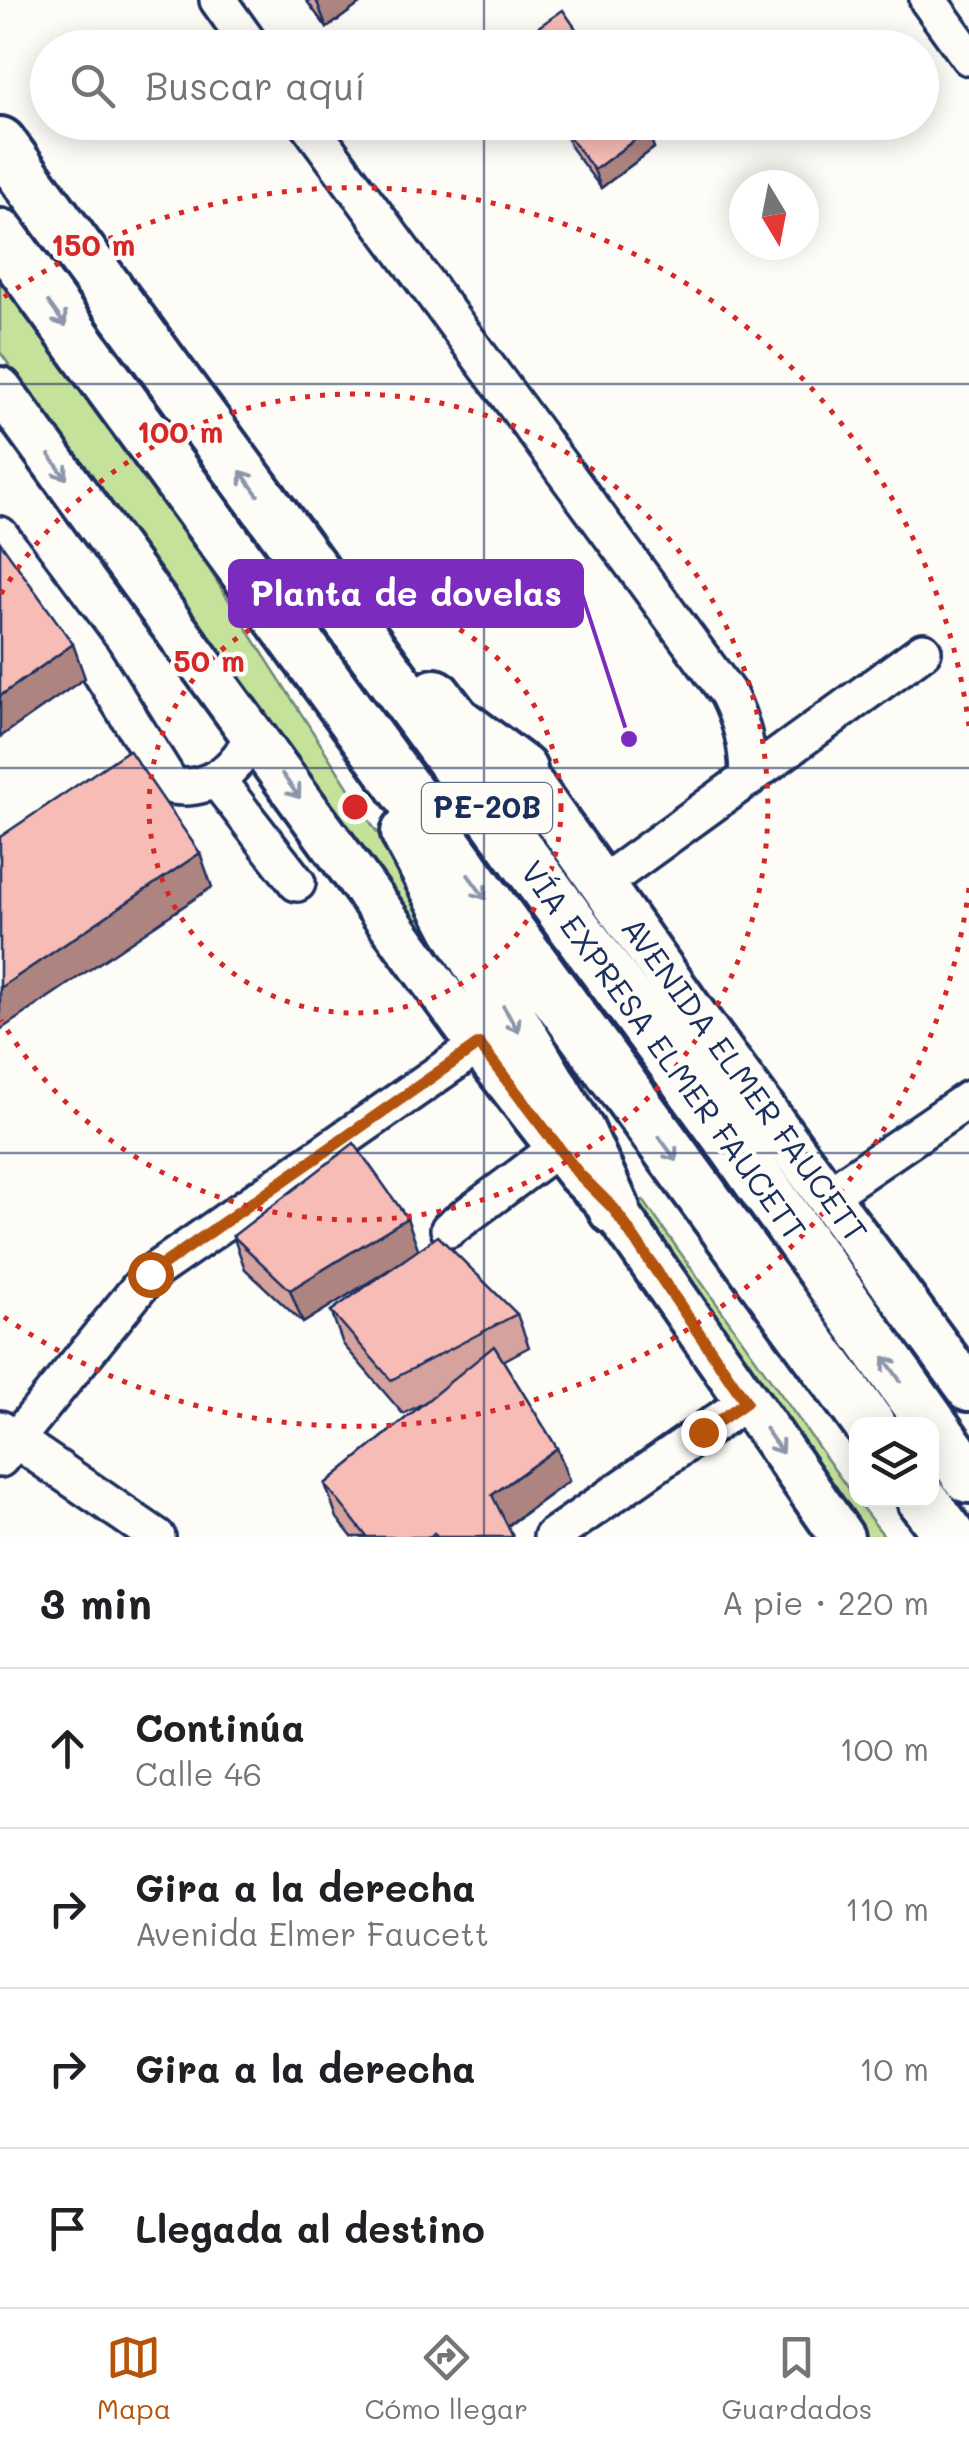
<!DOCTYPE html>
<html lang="es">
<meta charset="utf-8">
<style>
:root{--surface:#fff;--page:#f2f2f2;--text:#202124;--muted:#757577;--line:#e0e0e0;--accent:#b45309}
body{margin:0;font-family:Mali,sans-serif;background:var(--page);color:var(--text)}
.controls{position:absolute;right:30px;bottom:30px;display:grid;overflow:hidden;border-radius:20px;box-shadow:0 5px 25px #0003}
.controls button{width:90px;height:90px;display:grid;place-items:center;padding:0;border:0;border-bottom:2px solid var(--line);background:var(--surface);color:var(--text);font:50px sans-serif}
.compass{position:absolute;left:729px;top:170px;width:90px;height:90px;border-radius:50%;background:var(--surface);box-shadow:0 5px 25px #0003;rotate:170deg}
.stop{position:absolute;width:30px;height:30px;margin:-22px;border:8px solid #b45309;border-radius:50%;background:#fff}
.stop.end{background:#b45309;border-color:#fff;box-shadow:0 2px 10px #0008}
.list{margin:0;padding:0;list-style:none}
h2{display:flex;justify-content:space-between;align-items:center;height:130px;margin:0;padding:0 40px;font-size:42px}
h2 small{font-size:32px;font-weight:400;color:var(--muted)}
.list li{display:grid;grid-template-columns:65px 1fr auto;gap:30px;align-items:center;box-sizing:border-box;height:160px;padding:0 40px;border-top:2px solid var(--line)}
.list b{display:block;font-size:38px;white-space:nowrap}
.list p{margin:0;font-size:32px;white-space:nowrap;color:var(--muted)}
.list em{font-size:32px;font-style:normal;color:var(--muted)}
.icon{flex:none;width:55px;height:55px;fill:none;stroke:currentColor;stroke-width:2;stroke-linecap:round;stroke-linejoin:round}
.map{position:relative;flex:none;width:969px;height:1537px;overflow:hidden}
.search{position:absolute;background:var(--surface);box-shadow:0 5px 25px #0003;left:30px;right:30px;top:30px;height:110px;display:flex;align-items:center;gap:25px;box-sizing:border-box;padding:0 35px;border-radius:55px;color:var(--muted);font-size:38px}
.sheet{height:770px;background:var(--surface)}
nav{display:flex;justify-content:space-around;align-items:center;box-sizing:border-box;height:140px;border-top:2px solid var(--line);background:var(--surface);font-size:28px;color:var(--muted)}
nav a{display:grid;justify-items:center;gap:5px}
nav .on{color:var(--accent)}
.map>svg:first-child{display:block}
</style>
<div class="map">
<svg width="969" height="1537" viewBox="0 0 969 1537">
<rect width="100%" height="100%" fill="#fdfcf7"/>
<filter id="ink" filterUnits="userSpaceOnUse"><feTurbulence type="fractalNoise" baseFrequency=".01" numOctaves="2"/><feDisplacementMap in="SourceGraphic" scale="20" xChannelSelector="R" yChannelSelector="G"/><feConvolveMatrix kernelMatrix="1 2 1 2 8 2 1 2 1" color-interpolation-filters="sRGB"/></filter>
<g filter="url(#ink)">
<path fill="#c5e29a" stroke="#70887c" stroke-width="2.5" d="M0 276 207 566 487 1005 356 851 0 352Z
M643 1200 856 1500 885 1537H859L632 1205Z"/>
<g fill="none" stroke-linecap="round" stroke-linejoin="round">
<g stroke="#1b2f5e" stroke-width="42">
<path id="minor" d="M218 0 252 48
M928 0 969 57
M307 122 728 694C742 723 748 746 748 779
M0 535 93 660 172 786C211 792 238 768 253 734
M217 780 297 883
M602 884 923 651
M827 1196 969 1099
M449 1229 559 1147
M0 1429 157 1537
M0 1459 150 1274 479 1045
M552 1537 746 1402"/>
</g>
<g stroke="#1b2f5e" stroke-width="50">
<path id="major" d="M0 389 479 1045 578 1173 614 1209 842 1537
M521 770 693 1013 969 1389"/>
</g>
<g stroke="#1b2f5e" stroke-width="58">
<path id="highway" d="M0 143 734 1145 969 1477
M0 235 869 1424
M435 695 455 721 521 770
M407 833 457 928 579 1132 614 1209
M923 1500 951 1537"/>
</g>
<use href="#minor" stroke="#fdfcf7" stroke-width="35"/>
<use href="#major" stroke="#fdfcf7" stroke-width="42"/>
<use href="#highway" stroke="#fdfcf7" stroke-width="50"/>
</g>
<path fill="#d5a29d" stroke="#1b2f5e" stroke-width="2.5" d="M306 0H365L327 28Z
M548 122H642L654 148 601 188 571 148 565 131 572 125 557 136Z
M233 1236 419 1250 517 1314 529 1347 503 1361 557 1448 569 1481 508 1526 513 1537H352L337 1518 325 1484 427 1401 403 1414 343 1344 331 1311 403 1261 303 1323 245 1269Z"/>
<path fill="#ae8480" stroke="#1b2f5e" stroke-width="2.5" d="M320 0H365L327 28 317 2Z
M552 122H576L557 136Z
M648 130 654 148 601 188 594 170Z
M73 644 85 678 0 737V696Z
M200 853 212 887 0 1030V988Z
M407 1218 419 1251 303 1323 290 1290Z
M557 1448 569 1481 504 1528 492 1495Z"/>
<path fill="#f8bcb7" stroke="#1b2f5e" stroke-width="2.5" d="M563 10 589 48H508Z
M575 122H642L648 130 594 170 565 131Z
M0 542 73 644 0 696Z
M129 750 200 853 0 988V837Z
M354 1143 407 1218 290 1290 233 1236Z
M438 1236 517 1314 391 1380 331 1311Z
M494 1346 557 1448 492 1495 513 1537H437L434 1533 430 1537H367L325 1484Z"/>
<defs><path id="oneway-shaft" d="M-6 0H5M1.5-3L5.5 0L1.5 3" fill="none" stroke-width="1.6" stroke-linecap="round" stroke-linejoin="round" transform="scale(2.5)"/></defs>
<g stroke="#8c96aa">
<use href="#oneway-shaft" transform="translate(57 314) rotate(54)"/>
<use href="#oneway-shaft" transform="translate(58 467) rotate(54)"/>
<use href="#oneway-shaft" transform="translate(249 483) rotate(-126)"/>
<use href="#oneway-shaft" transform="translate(291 786) rotate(54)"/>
<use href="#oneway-shaft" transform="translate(477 887) rotate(54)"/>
<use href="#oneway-shaft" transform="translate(511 1019) rotate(59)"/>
<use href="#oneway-shaft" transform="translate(668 1149) rotate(54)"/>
<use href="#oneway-shaft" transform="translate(892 1369) rotate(-125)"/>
<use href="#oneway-shaft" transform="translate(774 1441) rotate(55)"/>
</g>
</g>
<g fill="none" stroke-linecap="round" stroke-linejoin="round" filter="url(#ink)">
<path stroke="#b45309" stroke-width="12" d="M150 1274 479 1044 578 1173 614 1209 746 1402 703 1432"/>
</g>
<path fill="none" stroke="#1b2f5e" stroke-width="2.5" stroke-opacity="0.55" d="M484 0V48M484 122V1537M0 384H969M0 768H969M0 1153H969"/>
<g fill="none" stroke="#d62828" stroke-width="5" stroke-dasharray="5 10">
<circle cx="355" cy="807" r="206"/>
<path d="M1 594A413 413 0 1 1 1 1020"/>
<path d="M969 888A619 619 0 0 1 4 1317M4 297A619 619 0 0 1 969 726"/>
</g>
<g text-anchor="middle" stroke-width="9" stroke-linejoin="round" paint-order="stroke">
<rect fill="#fdfcf7" stroke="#5f6c8c" stroke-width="2.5" x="422" y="783" width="130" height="50" rx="8"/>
<g font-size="30" font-weight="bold" fill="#1b2f5e">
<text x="487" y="818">PE-20B</text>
</g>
<g font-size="32" fill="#1b2f5e" stroke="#fdfcf7">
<text transform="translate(663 1051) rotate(54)" y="11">VÍA EXPRESA ELMER FAUCETT</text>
<text transform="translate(744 1080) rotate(54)" y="11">AVENIDA ELMER FAUCETT</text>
</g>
</g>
<circle cx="355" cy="807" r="15" fill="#d62828" stroke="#fdfcf7" stroke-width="5"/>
<g font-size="30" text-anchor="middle" font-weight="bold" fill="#d62828" stroke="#fdfcf7" stroke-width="9" stroke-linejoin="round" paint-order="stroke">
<text x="93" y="256">150 m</text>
<text x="180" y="443">100 m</text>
<text x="209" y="672">50 m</text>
</g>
<path fill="none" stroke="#7b2cbf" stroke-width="4" d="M629 739L582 594"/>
<circle fill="#7b2cbf" stroke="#fdfcf7" stroke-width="4" cx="629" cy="739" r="10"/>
<rect fill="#7b2cbf" stroke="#7b2cbf" stroke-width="4" x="230" y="561" width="352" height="65" rx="10"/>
<g font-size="35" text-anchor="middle" font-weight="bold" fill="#fff">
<text x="406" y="606">Planta de dovelas</text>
</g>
</svg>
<div class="controls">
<button><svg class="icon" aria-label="layers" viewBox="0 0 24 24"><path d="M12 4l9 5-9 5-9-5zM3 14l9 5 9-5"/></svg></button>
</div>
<svg class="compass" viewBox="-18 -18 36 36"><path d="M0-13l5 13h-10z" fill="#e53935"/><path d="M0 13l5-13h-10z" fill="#757577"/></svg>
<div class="stop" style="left:150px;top:1274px"></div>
<div class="stop end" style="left:703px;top:1432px"></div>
<div class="search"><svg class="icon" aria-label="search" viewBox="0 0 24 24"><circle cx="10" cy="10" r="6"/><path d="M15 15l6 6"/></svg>Buscar aquí</div>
</div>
<section class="sheet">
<h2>3 min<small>A pie · 220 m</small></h2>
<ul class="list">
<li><svg class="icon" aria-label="ahead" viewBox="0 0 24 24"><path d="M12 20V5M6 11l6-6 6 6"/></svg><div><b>Continúa</b><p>Calle 46</p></div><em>100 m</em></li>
<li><svg class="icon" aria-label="right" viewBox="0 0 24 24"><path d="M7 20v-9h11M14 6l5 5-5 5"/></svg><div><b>Gira a la derecha</b><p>Avenida Elmer Faucett</p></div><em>110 m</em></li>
<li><svg class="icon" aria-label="right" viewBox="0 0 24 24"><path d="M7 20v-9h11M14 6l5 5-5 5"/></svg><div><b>Gira a la derecha</b></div><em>10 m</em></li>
<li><svg class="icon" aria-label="arrive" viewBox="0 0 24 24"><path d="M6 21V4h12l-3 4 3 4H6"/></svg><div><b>Llegada al destino</b></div></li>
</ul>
</section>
<nav>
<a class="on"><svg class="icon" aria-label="map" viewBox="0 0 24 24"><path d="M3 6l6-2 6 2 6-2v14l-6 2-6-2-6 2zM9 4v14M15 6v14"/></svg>Mapa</a>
<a><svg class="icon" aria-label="directions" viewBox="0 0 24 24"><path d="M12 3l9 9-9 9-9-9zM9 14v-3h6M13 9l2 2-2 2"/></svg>Cómo llegar</a>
<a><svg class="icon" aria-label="saved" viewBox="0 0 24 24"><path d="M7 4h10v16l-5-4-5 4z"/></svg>Guardados</a>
</nav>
